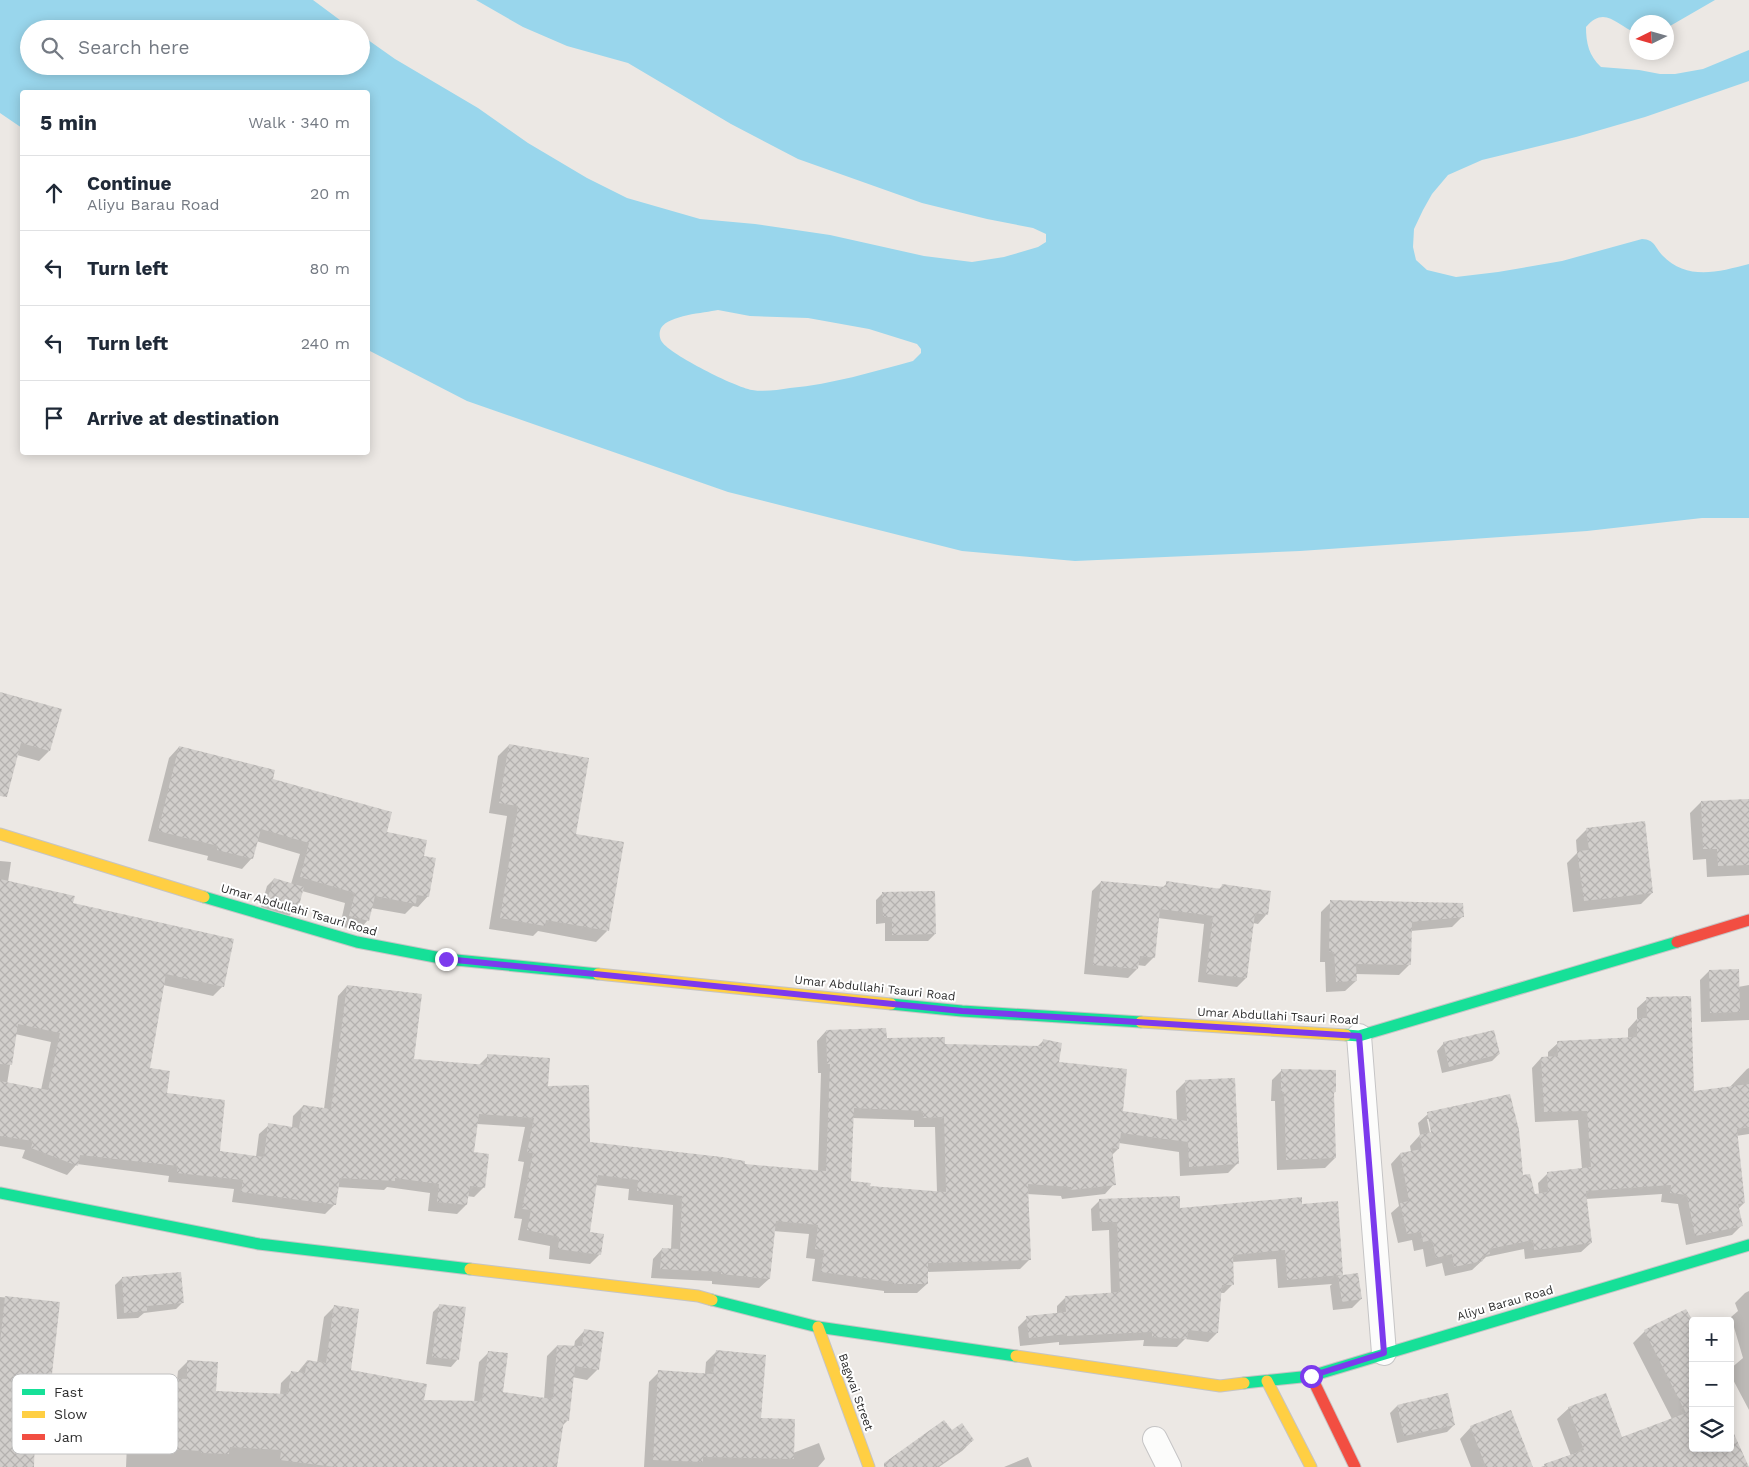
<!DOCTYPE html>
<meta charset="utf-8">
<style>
:root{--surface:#fff;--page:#f6f6f7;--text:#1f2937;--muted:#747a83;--line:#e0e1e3}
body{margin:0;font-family:"Work Sans",sans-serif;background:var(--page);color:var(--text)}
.controls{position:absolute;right:15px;bottom:15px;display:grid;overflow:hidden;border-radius:5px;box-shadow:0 2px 12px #0003}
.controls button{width:45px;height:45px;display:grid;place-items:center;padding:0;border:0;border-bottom:1px solid var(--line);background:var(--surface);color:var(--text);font:25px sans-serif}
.compass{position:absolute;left:1629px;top:15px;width:45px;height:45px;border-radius:50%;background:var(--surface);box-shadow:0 2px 12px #0003;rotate:265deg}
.stop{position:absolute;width:15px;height:15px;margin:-11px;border:4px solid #7c3aed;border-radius:50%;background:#fff}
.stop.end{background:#7c3aed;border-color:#fff;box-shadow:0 1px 5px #0008}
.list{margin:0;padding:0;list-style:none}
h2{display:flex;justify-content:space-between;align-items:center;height:65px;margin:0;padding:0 20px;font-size:21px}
h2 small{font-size:16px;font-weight:400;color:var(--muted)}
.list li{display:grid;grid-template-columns:32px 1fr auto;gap:15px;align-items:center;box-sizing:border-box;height:75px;padding:0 20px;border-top:1px solid var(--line)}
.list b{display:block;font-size:19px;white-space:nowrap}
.list p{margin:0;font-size:16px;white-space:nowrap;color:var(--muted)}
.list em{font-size:16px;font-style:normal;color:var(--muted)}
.icon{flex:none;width:28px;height:28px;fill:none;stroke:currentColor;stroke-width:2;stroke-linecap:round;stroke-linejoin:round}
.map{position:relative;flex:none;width:1749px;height:1467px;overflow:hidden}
.search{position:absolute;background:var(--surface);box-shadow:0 2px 12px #0003;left:20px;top:20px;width:350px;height:55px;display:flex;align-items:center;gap:12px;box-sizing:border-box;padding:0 18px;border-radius:28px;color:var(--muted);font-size:19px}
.panel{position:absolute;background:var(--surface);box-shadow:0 2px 12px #0003;left:20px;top:90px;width:350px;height:365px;border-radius:5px}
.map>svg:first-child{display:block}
</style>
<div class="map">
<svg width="1749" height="1467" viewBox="0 0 1749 1467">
<defs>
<pattern id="building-cross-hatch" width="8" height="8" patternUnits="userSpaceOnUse" patternTransform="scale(1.25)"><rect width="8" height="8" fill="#d1cecb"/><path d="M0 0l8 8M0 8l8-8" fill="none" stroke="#b4b1af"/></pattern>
</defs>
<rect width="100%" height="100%" fill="#ece8e4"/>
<path fill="#99d6ec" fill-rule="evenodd" d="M0 0H313L352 29H29V66H361V35L395 59 478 108 528 143 587 178 627 198 700 219 755 224 830 235 924 256 972 262 1004 257 1038 247 1046 242V234L1033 228 987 219 922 203 798 159 731 124 628 63 567 46 523 27 476 0H1715L1670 26 1667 27 1666 22H1636V33C1616 25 1605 5 1586 27 1586 43 1589 56 1601 67L1639 70 1660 74H1675L1703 69 1749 50V81L1645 117 1576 137 1482 160 1448 175 1432 194 1423 210 1414 229 1413 247 1416 260 1427 270 1456 277 1498 272 1562 261 1642 239C1655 240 1654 246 1662 255 1687 281 1718 272 1749 264V518H1702L1587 531 1300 551 1075 561 962 551 728 492 467 401 368 350V92H22V128L0 113ZM718 310 750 316 808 318 869 329 917 344 921 349V353L913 361C872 372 833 384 790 388 778 390 764 392 752 390 735 387 671 355 662 342 659 338 659 332 661 328 669 315 704 313 718 310Z"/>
<path fill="#0003" fill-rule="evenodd" d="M0 694 49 751 39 761 17 755 0 772Z
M509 745 575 835 607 931 596 942 538 931 533 936 489 929 507 816 489 813 498 756Z
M179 747 272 780 385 833 423 857 428 896 418 907 413 906 405 914 371 908 368 920 358 931 340 926 345 903 302 891 296 908 289 916 261 907 267 886 274 879 291 884 300 854 256 841 252 858 242 869 207 860 208 856 148 841 169 758Z
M1749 800V875L1707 877 1706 859 1693 860 1690 813 1701 802Z
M1587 829 1652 893 1641 904 1573 912 1567 863 1577 853 1576 840Z
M0 861 11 862 8 882 72 904 223 986 213 996 163 985 148 1069 165 1094 218 1152 256 1157 259 1134 269 1125 292 1128 293 1116 303 1106 324 1109 338 996 347 986 413 1060 478 1066 488 1056 547 1087 588 1143 744 1166 818 1172 821 1073H818L817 1041 826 1031 944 1045 1037 1047 1043 1041 1058 1063 1122 1112 1177 1121 1176 1091 1186 1081 1238 1163 1228 1173 1180 1176 1179 1152 1119 1143 1118 1149 1111 1156 1114 1184 1105 1194 1062 1199 1061 1196 1027 1194 1030 1259 1020 1269 927 1272V1284L917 1293H884V1291L812 1281 815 1259 806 1258 809 1234 773 1231 769 1279 759 1288 712 1284V1281L651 1278 653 1259 662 1249 671 1250 673 1205 628 1200 629 1189 595 1185 589 1233 600 1254 590 1264 549 1259 550 1246 518 1240 522 1219 514 1218 524 1162 518 1161 525 1127 477 1124 473 1153 484 1187 474 1197 467 1196 466 1205 457 1214 428 1211 430 1193 387 1187 384 1190 337 1187 335 1204 325 1214 232 1202 234 1189 168 1182 169 1176 77 1164 67 1175 22 1158 25 1150 0 1146ZM15 1034 51 1042 41 1090 7 1084ZM852 1118 914 1120V1127H935L937 1192 869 1187 850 1182Z
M1101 882 1162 888 1167 883 1218 890 1223 885 1266 915 1258 924 1253 923 1246 978 1237 987 1198 982 1204 924 1158 918 1154 957 1145 966 1137 965V969L1128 978 1084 974 1092 891Z
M883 893 935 934 928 941H885V923L876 924V900Z
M1331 902 1463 916 1452 927 1411 931 1409 965 1399 975 1355 974 1356 981 1345 991 1326 992 1325 962H1320L1321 912Z
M1709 971 1738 987 1749 985V1020L1701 1022 1700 980Z
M1647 999 1693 1092 1729 1088 1747 1069 1749 1068V1134L1736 1136 1744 1203 1738 1209 1741 1226 1732 1235 1686 1245 1678 1204 1661 1202 1662 1194 1586 1199 1591 1243 1581 1252 1525 1259 1524 1249 1486 1257 1472 1270 1445 1276 1442 1263 1426 1267 1423 1249 1414 1251 1412 1240 1398 1243 1391 1213 1399 1206 1391 1164 1400 1154 1411 1152 1410 1146 1420 1135 1418 1123 1428 1114 1522 1176 1534 1195 1539 1194 1538 1183 1548 1173 1582 1169 1578 1120 1535 1122 1532 1068 1541 1058H1548V1052L1558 1043 1628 1039V1029L1637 1019V1008ZM1427 1119H1430L1433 1138H1431Z
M1444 1043 1499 1054 1492 1061 1442 1073 1437 1051Z
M1282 1070 1335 1092 1332 1094 1335 1158 1325 1168 1277 1170 1275 1101H1271L1272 1080Z
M1100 1200 1179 1210 1301 1205 1342 1277 1361 1299 1352 1308 1333 1310 1330 1286 1332 1284 1278 1288 1276 1259 1232 1262 1233 1284 1224 1293H1220L1217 1333 1208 1342 1185 1339 1177 1347 1143 1346 1144 1340 1059 1345V1342L1020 1346 1018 1327 1027 1318 1057 1314V1306L1066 1297 1111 1294 1109 1230 1092 1231 1091 1209Z
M122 1278 183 1302 176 1309 144 1313 138 1318 117 1319 115 1285Z
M1749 1291V1410L1730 1374V1369L1743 1358 1731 1317 1738 1311 1735 1303 1745 1293Z
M0 1297 59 1303 49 1393H52L49 1435 38 1446H34L33 1467H0Z
M440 1305 458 1359 451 1367 426 1364 433 1312Z
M334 1307 349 1371 422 1402H474L479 1362 489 1352 502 1393 544 1399 547 1356 557 1346 574 1347 575 1341 585 1330 598 1369 587 1380 572 1377 568 1420 562 1426 556 1467H126L129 1395 140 1385H152L159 1379 177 1380 178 1371 188 1361 215 1392 280 1395 281 1383 291 1373H297L307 1361 317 1363 324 1317Z
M1693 1324V1329L1688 1334 1693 1448 1748 1467H1541L1571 1456 1557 1419 1569 1408 1621 1438 1672 1419 1633 1343 1645 1331Z
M716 1352 760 1419 793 1453 819 1443 825 1459 818 1467H644L649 1382 659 1372 705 1374 706 1362Z
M1397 1406 1454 1425 1447 1432 1397 1443 1390 1413Z
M1471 1427 1532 1467H1471L1460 1439Z
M952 1432 973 1440 962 1451 939 1467H884L892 1458Z
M1028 1457 1032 1467H1004Z"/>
<path fill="url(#building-cross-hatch)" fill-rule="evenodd" d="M0 692 62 709 50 751 21 743 7 797 0 796Z
M509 744 589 758 576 834 624 842 609 931 546 920 545 926 500 918 518 806 499 803Z
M179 746 275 770 273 779 392 812 387 832 427 840 424 856 436 858 429 897 417 895 416 904 375 896 369 921 349 916 355 893 300 877 309 843 261 829 253 859 217 850 218 846 158 831Z
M1749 799V865L1718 866 1717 849H1703L1701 801Z
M1645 821 1653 893 1584 901 1577 851 1589 850 1586 828Z
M274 878 304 887 298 909 267 900Z
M0 879 75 896 73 903 234 939 224 987 166 974 150 1068 170 1071 167 1093 225 1100 220 1151 264 1157 268 1123 299 1128 303 1105 331 1109 347 985 422 994 414 1059 487 1065V1054L550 1058 548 1086 589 1085 590 1142 722 1157 745 1161V1164L826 1171 830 1064H827L826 1030 886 1028 887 1038 945 1037V1044L1042 1046 1043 1039 1062 1043 1059 1062 1127 1069 1123 1111 1187 1121 1185 1080 1235 1078 1239 1164 1189 1167 1188 1142 1121 1133 1119 1149 1112 1148 1116 1185 1071 1190V1187L1028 1184 1031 1260 928 1263V1284H893V1282L821 1272 824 1250 815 1249 818 1225 776 1221 770 1279 721 1274V1272L660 1269 662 1248 680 1249 682 1196 637 1191 638 1180 598 1175 590 1232 604 1234 601 1255 558 1249 559 1237 527 1230 531 1210 522 1209 533 1153 527 1152 534 1118 479 1114 474 1152 489 1154 485 1188 470 1186 467 1205 437 1202 439 1184 395 1178V1181L340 1178 336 1205 241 1192 243 1180 177 1173 178 1166 80 1155 78 1166 31 1148 33 1141 0 1136V1081L48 1090 60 1033 18 1024 12 1065 0 1064ZM854 1108 923 1111V1118L944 1117 946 1192 870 1186 871 1183 851 1181Z
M1101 881 1166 887V881L1221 889 1222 884 1271 891 1268 915 1255 913 1247 978 1206 974 1213 916 1160 909 1155 958 1140 956 1138 969 1093 965Z
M935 891 936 934 892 935V917H883L882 892Z
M1330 900 1463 903 1464 917 1412 922 1411 965 1356 964 1357 981 1336 982 1334 952H1329Z
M1739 969 1740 1012 1710 1013 1709 970Z
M1691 996 1694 1091 1749 1084V1127L1737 1129 1745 1203 1738 1204 1743 1226 1695 1236 1687 1195 1670 1193 1671 1185 1586 1191 1592 1243 1534 1250 1533 1240 1489 1249 1490 1254 1482 1256 1483 1261 1454 1267 1452 1254 1436 1258 1432 1240 1423 1242 1421 1232 1407 1234 1400 1203 1409 1201 1400 1153 1422 1149 1419 1135 1431 1132 1427 1112 1510 1094 1519 1130 1523 1175 1530 1174 1535 1194 1548 1192 1547 1172 1591 1167 1587 1111 1544 1112 1541 1057 1558 1056 1557 1041 1637 1037V1018H1647L1646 997Z
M1494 1030 1500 1054 1449 1067 1443 1042Z
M1281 1069 1336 1070V1092H1334L1336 1158 1286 1160 1284 1092H1281Z
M1180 1196V1208L1302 1197V1204L1338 1201 1343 1275 1358 1273 1362 1299 1342 1302 1338 1276 1341 1275 1287 1280 1285 1250 1233 1255 1234 1285H1222L1218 1333 1188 1330 1187 1339 1152 1337V1332L1067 1336V1334L1029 1338 1026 1316 1066 1312 1065 1296 1120 1292 1117 1222H1100L1099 1199Z
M181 1272 184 1303 147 1306V1311L124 1313 122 1277Z
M5 1296 60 1302 50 1392H54L50 1435 35 1434 34 1467H0V1343Z
M439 1304 466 1307 459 1360 432 1357Z
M334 1305 359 1309 351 1370 427 1384 424 1400 482 1401 488 1351 508 1353 503 1392 553 1399 557 1345 582 1346 584 1329 604 1332 599 1370 575 1366 569 1421 564 1420 557 1467H334L280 1460 281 1450 230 1447 229 1454 201 1453V1451L154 1448V1437L136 1436 139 1383 158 1384V1377L187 1379V1360L218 1362 216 1391 288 1394 291 1371 305 1373 307 1360 326 1363Z
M1686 1309 1693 1321V1329L1688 1332 1693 1342V1448H1730V1425L1749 1467H1545L1544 1464 1584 1450 1568 1407 1606 1393 1622 1437 1686 1413 1644 1330Z
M716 1350 766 1355 761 1418 795 1419 794 1459 703 1457V1462L653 1460 658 1370 713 1374Z
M1448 1393 1455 1425 1404 1436 1397 1405Z
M1511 1410 1533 1467H1486L1470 1426Z
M944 1420 952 1430 962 1423 974 1440 937 1467H884V1463Z"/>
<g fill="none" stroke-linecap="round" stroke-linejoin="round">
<g stroke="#c5c4c5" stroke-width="26">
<path id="street" d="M1359 1036 1384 1353
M1155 1439 1169 1467"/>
</g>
<g stroke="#c5c4c5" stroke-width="13">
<path id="fast" d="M204 897 357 942 446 959 598 974
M891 1004 962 1011 1141 1022
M1346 1035 1359 1036 1677 942
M0 1193 259 1244 470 1269
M712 1300 818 1327 1016 1356
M1244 1383 1311 1376 1749 1245"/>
</g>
<g stroke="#c5c4c5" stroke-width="13">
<path id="slow" d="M0 834 204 897
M598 974 891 1004
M1141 1022 1346 1035
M470 1269 698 1296 712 1300
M818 1327 869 1467
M1016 1356 1220 1386 1244 1383
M1267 1381 1311 1467"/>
</g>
<g stroke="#c5c4c5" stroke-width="13">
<path id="jam" d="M1677 942 1749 920
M1311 1376 1355 1467"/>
</g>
<use href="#street" stroke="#fcfcfb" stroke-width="24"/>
<use href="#fast" stroke="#16e098" stroke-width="11"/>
<use href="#slow" stroke="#ffcf43" stroke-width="11"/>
<use href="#jam" stroke="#f24e42" stroke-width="11"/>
</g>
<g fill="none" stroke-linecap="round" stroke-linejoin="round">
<path stroke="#7c3aed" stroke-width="6" d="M446 959 962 1011 1359 1036 1384 1353 1311 1376"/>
</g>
<g text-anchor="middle" stroke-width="4" stroke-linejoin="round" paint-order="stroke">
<g font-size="12" fill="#2e2e2e" stroke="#fff">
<text transform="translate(299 910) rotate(16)" y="4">Umar Abdullahi Tsauri Road</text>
<text transform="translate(875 988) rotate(6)" y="4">Umar Abdullahi Tsauri Road</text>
<text transform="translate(1278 1016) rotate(3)" y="4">Umar Abdullahi Tsauri Road</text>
<text transform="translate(1505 1303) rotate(-16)" y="4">Aliyu Barau Road</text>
<text transform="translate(856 1392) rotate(70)" y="4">Bagwai Street</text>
</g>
</g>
<rect x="12" y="1374" width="166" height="80" rx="8" fill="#fff" stroke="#c0c0c0" stroke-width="1"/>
<rect x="22" y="1389" width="23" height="6" fill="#16e098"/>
<rect x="22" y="1411" width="23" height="7" fill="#ffcf43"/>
<rect x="22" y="1434" width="23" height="6" fill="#f24e42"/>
<g font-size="14" fill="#2e2e2e">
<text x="54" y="1397">Fast</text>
<text x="54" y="1419">Slow</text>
<text x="54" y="1442">Jam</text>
</g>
</svg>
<div class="controls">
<button>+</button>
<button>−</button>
<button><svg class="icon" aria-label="layers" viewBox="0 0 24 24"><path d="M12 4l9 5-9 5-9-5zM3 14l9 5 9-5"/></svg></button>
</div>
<svg class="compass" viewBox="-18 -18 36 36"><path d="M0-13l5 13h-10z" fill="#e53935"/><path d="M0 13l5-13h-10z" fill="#747a83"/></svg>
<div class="stop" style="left:1311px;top:1376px"></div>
<div class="stop end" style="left:446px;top:959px"></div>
<div class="search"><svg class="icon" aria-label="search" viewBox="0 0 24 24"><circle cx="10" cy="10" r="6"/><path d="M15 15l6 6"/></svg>Search here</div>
<section class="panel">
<h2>5 min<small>Walk · 340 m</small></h2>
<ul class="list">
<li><svg class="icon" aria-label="ahead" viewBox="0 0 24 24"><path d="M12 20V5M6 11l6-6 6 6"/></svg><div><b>Continue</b><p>Aliyu Barau Road</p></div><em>20 m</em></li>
<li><svg class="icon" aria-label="left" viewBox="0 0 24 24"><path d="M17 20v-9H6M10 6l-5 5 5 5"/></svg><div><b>Turn left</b></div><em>80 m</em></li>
<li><svg class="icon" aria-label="left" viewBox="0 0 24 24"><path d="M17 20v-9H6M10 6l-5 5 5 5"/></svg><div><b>Turn left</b></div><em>240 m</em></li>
<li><svg class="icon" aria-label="arrive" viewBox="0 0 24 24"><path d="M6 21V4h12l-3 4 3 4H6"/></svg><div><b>Arrive at destination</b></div></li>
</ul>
</section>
</div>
